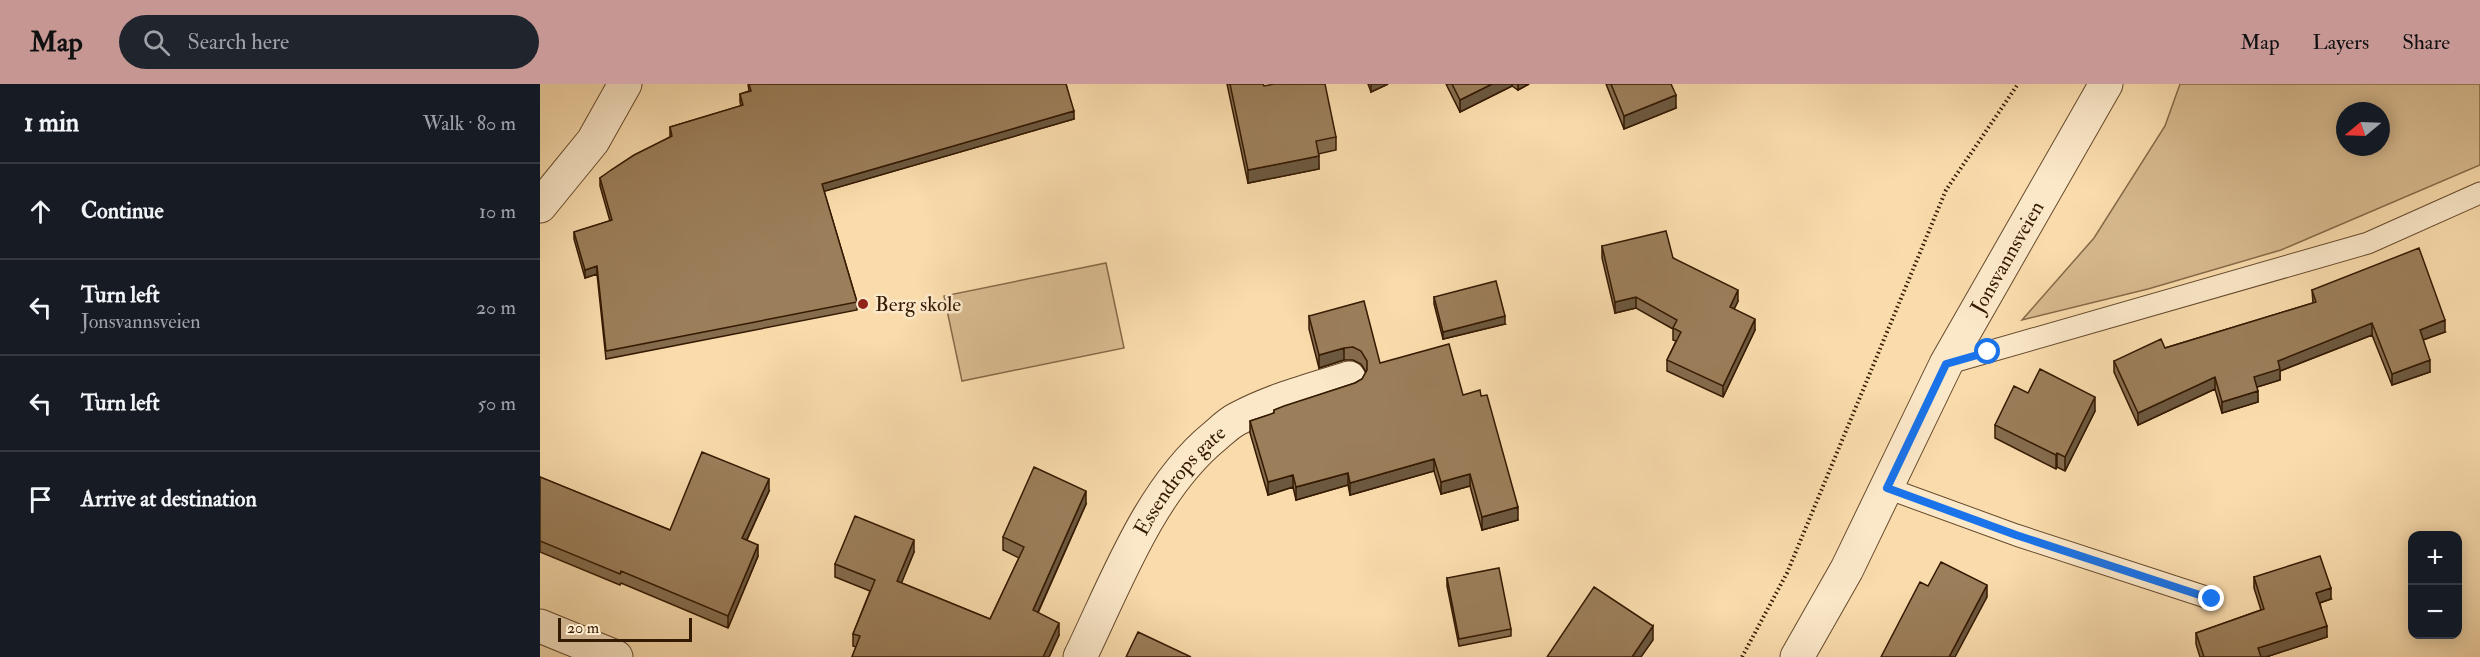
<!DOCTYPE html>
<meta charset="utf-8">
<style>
:root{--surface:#171b24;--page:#20242c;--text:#f1f3f6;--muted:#9ea1a6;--line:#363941;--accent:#c59692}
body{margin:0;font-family:"IM FELL Double Pica",serif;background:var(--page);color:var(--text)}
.controls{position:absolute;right:18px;bottom:18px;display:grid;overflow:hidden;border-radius:12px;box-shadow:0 3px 15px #0003}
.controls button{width:54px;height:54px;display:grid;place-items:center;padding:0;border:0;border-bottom:2px solid var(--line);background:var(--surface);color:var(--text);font:30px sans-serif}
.compass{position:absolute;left:1796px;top:18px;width:54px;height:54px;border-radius:50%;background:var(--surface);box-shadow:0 3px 15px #0003;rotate:251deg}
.scale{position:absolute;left:18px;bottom:15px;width:134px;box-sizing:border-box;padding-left:6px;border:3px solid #351a02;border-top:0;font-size:16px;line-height:21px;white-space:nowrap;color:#351a02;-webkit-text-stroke:4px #fbe8c9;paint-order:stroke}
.stop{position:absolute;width:18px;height:18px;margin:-14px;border:4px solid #1a73e8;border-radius:50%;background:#fff}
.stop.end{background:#1a73e8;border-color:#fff;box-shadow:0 2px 6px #0008}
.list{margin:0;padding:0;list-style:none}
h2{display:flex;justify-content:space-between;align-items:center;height:78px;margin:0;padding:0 24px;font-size:26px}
h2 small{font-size:20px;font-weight:400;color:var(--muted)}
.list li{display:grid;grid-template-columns:39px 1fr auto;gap:18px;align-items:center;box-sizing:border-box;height:96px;padding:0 24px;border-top:2px solid var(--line)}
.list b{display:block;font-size:22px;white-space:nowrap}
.list p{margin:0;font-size:20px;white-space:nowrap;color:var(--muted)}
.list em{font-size:20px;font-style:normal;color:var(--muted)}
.icon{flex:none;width:33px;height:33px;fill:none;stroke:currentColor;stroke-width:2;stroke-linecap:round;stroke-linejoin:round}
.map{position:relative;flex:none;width:1940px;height:573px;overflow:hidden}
header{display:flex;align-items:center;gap:36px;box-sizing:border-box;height:84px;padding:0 30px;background:var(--accent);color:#111}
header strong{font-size:28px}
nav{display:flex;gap:33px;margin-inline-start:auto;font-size:21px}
.search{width:420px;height:54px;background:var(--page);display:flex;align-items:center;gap:15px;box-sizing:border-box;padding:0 21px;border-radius:33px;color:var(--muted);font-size:22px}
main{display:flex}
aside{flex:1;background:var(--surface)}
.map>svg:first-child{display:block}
</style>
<header>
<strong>Map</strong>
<div class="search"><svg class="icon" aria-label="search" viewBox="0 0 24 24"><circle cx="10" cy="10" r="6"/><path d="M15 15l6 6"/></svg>Search here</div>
<nav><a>Map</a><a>Layers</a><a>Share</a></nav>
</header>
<main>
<aside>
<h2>1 min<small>Walk · 80 m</small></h2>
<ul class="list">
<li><svg class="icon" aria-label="ahead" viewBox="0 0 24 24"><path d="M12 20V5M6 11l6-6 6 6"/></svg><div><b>Continue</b></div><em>10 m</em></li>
<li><svg class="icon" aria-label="left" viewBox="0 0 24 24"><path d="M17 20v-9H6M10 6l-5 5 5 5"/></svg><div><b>Turn left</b><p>Jonsvannsveien</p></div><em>20 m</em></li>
<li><svg class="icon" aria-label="left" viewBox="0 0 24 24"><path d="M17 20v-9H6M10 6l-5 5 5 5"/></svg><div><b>Turn left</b></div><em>50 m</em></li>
<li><svg class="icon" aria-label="arrive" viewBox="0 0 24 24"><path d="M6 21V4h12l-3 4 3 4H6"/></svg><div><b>Arrive at destination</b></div></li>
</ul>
</aside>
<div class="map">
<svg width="1940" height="573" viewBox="0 0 1940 573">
<rect width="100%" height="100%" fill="#f9dbac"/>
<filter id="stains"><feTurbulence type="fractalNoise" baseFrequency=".00333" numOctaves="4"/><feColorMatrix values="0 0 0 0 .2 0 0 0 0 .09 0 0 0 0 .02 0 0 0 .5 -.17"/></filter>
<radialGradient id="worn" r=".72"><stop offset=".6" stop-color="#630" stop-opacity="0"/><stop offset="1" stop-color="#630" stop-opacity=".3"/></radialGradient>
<path fill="#d8ba8f" stroke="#866a48" stroke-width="1.5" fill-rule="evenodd" d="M1640 0H1940V81L1741 166 1608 205 1482 236 1554 154 1625 42ZM1805 27H1841V63H1805Z
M566 179 584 264 422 297 404 212Z"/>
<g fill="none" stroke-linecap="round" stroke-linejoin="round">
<g stroke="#664a2c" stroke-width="23">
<path id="service" d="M1406 280 1828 159 1940 109
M1347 404 1476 451 1672 515"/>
</g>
<g stroke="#664a2c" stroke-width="35">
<g id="minor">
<path d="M0 122 53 57 85 0"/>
<path d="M0 542 76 573"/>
<path id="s1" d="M540 573C576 499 610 405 675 352 682 346 689 339 697 335 732 316 771 306 809 294"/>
</g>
</g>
<g stroke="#664a2c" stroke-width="35">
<g id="tertiary">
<path id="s2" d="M1257 573 1307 485 1406 280 1566 0"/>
</g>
</g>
<path stroke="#351a02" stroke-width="4" stroke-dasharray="1.5 3" stroke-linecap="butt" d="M1202 573 1247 489 1406 106 1478 0"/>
<use href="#service" stroke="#fbe8c9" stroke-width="21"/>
<use href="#minor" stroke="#fbe8c9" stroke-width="33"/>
<use href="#tertiary" stroke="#fbe8c9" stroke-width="33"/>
</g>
<path fill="#856c4d" stroke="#351a02" stroke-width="1.5" d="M208 0H526L534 35 284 107 317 218V226L66 275 57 190 45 194 34 155V148L70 137 60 102V94L130 53V43L201 22 200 18V10L209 7Z
M687 0H723L724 2 796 53V66L778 70 779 85 708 99Z
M828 0H848L831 8Z
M906 0H989L978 6 972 2 920 28Z
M1066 0H1131L1136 24 1084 45Z
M1062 162 1133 174 1198 217 1194 225 1215 246 1183 313 1127 287V276L1136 257 1133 256V245L1096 224 1075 229 1062 174Z
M1772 206 1905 248 1883 256 1890 288 1852 301 1832 251 1740 287V296L1717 303 1718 318 1682 329 1675 305 1598 341 1574 288V277L1625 264 1773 219Z
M894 213 965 240 903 255 894 220Z
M769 232 840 279 923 311 978 436 942 446 930 402 901 410 894 387 810 411 808 401 756 416 753 403 728 411 710 349V337L734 329V326L815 299 822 295 826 288 821 280 813 276H804L779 284 769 245Z
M1488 309 1555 327 1525 387 1517 383 1516 385 1455 354V341Z
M0 393 130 446 229 407 207 456 218 472 188 544 81 499 80 501 0 468Z
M546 420 498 529 519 551 509 573H312L316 563 313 562V550L330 507 295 493V480L374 468 361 499 450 535 479 474 463 466V453Z
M1714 493 1791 515 1780 519 1787 553 1726 573H1660L1656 560V549L1721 526 1714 504Z
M907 494 971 545V552L919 562 907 502Z"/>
<path fill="#6c583f" stroke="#351a02" stroke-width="1.5" d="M831 0H848L831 8Z
M952 0H972V2L920 28V16Z
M978 0H989L978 6Z
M1136 11V24L1084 45V32Z
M534 27V35L282 108V100Z
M779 72V85L708 99V86Z
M57 182V190L45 194V186Z
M1198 206V217L1190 234V223Z
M1096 213V224L1075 229V218Z
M965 232V240L903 255V248Z
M1215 235V246L1183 313V302Z
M1905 236V248L1880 257V246Z
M1832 239V251L1740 287V296L1714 304V293L1738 277Z
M804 264V276L779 284V271Z
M1890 276V288L1852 301V290Z
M1675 293V305L1598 341V329Z
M1718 307V318L1682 329V318Z
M1555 313V327L1525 387V373Z
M1517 369V383L1516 385V371Z
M894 375V387L810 411V399Z
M808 389V401L756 416V403Z
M930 390V402L901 410V398Z
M753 391V403L728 411V398Z
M229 395V407L202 466V454Z
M546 407V420L493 539V526Z
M978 423V436L942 446V433Z
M374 456V468L357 510V497Z
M218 461V472L188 544V532Z
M1447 501V513L1415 573H1409Z
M1791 504V515L1776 520V509Z
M519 539V551L509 573H503Z
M1113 542V556L1101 573H1092Z
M1787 542V553L1726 573H1718V564Z"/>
<path fill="#9b7e5a" stroke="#351a02" stroke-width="1.5" d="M209 0H526L534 27 282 100 317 218 66 267 57 182 45 186 34 148 72 136 60 94 71 86 94 71 132 52 130 43 203 21 200 10 211 7Z
M690 0H723L724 2 734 0H785L796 53 776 57 779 72 708 86Z
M912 0H952L920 16Z
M1071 0H1131L1136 11 1084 32Z
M1126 147 1133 174 1198 206 1190 223 1215 235 1183 302 1127 276 1141 248 1133 244 1137 236 1096 213 1075 218 1062 162Z
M1879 164 1905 236 1880 246 1890 276 1852 290 1832 239 1738 277 1740 285 1714 293 1718 307 1682 318 1675 293 1598 329 1574 277 1621 255 1625 264 1776 218 1772 206Z
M956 197 965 232 903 248 894 213Z
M824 217 840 279 909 260 923 311 940 306 941 312 947 311 978 423 942 433 930 390 901 398 894 375 810 399 808 389 756 403 753 391 728 398 710 337 734 329V326L744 322 815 299 822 295 827 286V277L821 267 813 263 804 264 779 271 769 232Z
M1500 285 1555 313 1525 373 1517 369 1516 371 1455 341 1474 302 1488 309Z
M162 368 229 395 202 454 218 461 188 532 81 487 80 490 0 457V393L130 446Z
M494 383 546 407 493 526 519 539 503 573H312L320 552 313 550 335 496 295 480 315 432 374 456 357 497 450 535 484 463 463 453Z
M1780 472 1791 504 1776 509 1787 542 1718 564 1721 573H1664L1656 549 1724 525 1714 493Z
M1401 478 1447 501 1409 573H1341L1380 498 1388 502Z
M959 484 971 545 919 555 907 494Z
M1054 503 1113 542 1092 573H1007Z
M598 548 651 573H586Z"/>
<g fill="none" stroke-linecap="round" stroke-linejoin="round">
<path stroke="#1a73e8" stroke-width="8" d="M1448 268 1406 280 1347 404 1476 451 1672 515"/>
</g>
<circle fill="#8f2418" stroke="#fbe8c9" stroke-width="2" cx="323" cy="220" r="6"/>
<g text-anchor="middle" stroke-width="5" stroke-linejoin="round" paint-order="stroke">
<g font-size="21" fill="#351a02" stroke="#fbe8c9">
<text dy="7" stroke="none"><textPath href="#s2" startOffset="452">Jonsvannsveien</textPath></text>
<text dy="7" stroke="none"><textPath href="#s1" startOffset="204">Essendrops gate</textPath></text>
</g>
<g font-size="21" fill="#351a02" stroke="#fbe8c9" text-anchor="start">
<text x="335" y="227">Berg skole</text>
</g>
</g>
<rect width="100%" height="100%" filter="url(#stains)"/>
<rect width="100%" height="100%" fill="url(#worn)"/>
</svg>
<div class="controls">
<button>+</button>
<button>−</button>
</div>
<svg class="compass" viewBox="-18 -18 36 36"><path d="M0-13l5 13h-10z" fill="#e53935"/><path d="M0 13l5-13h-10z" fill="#9ea1a6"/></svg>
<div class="scale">20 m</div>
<div class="stop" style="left:1448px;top:268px"></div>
<div class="stop end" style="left:1672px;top:515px"></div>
</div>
</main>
